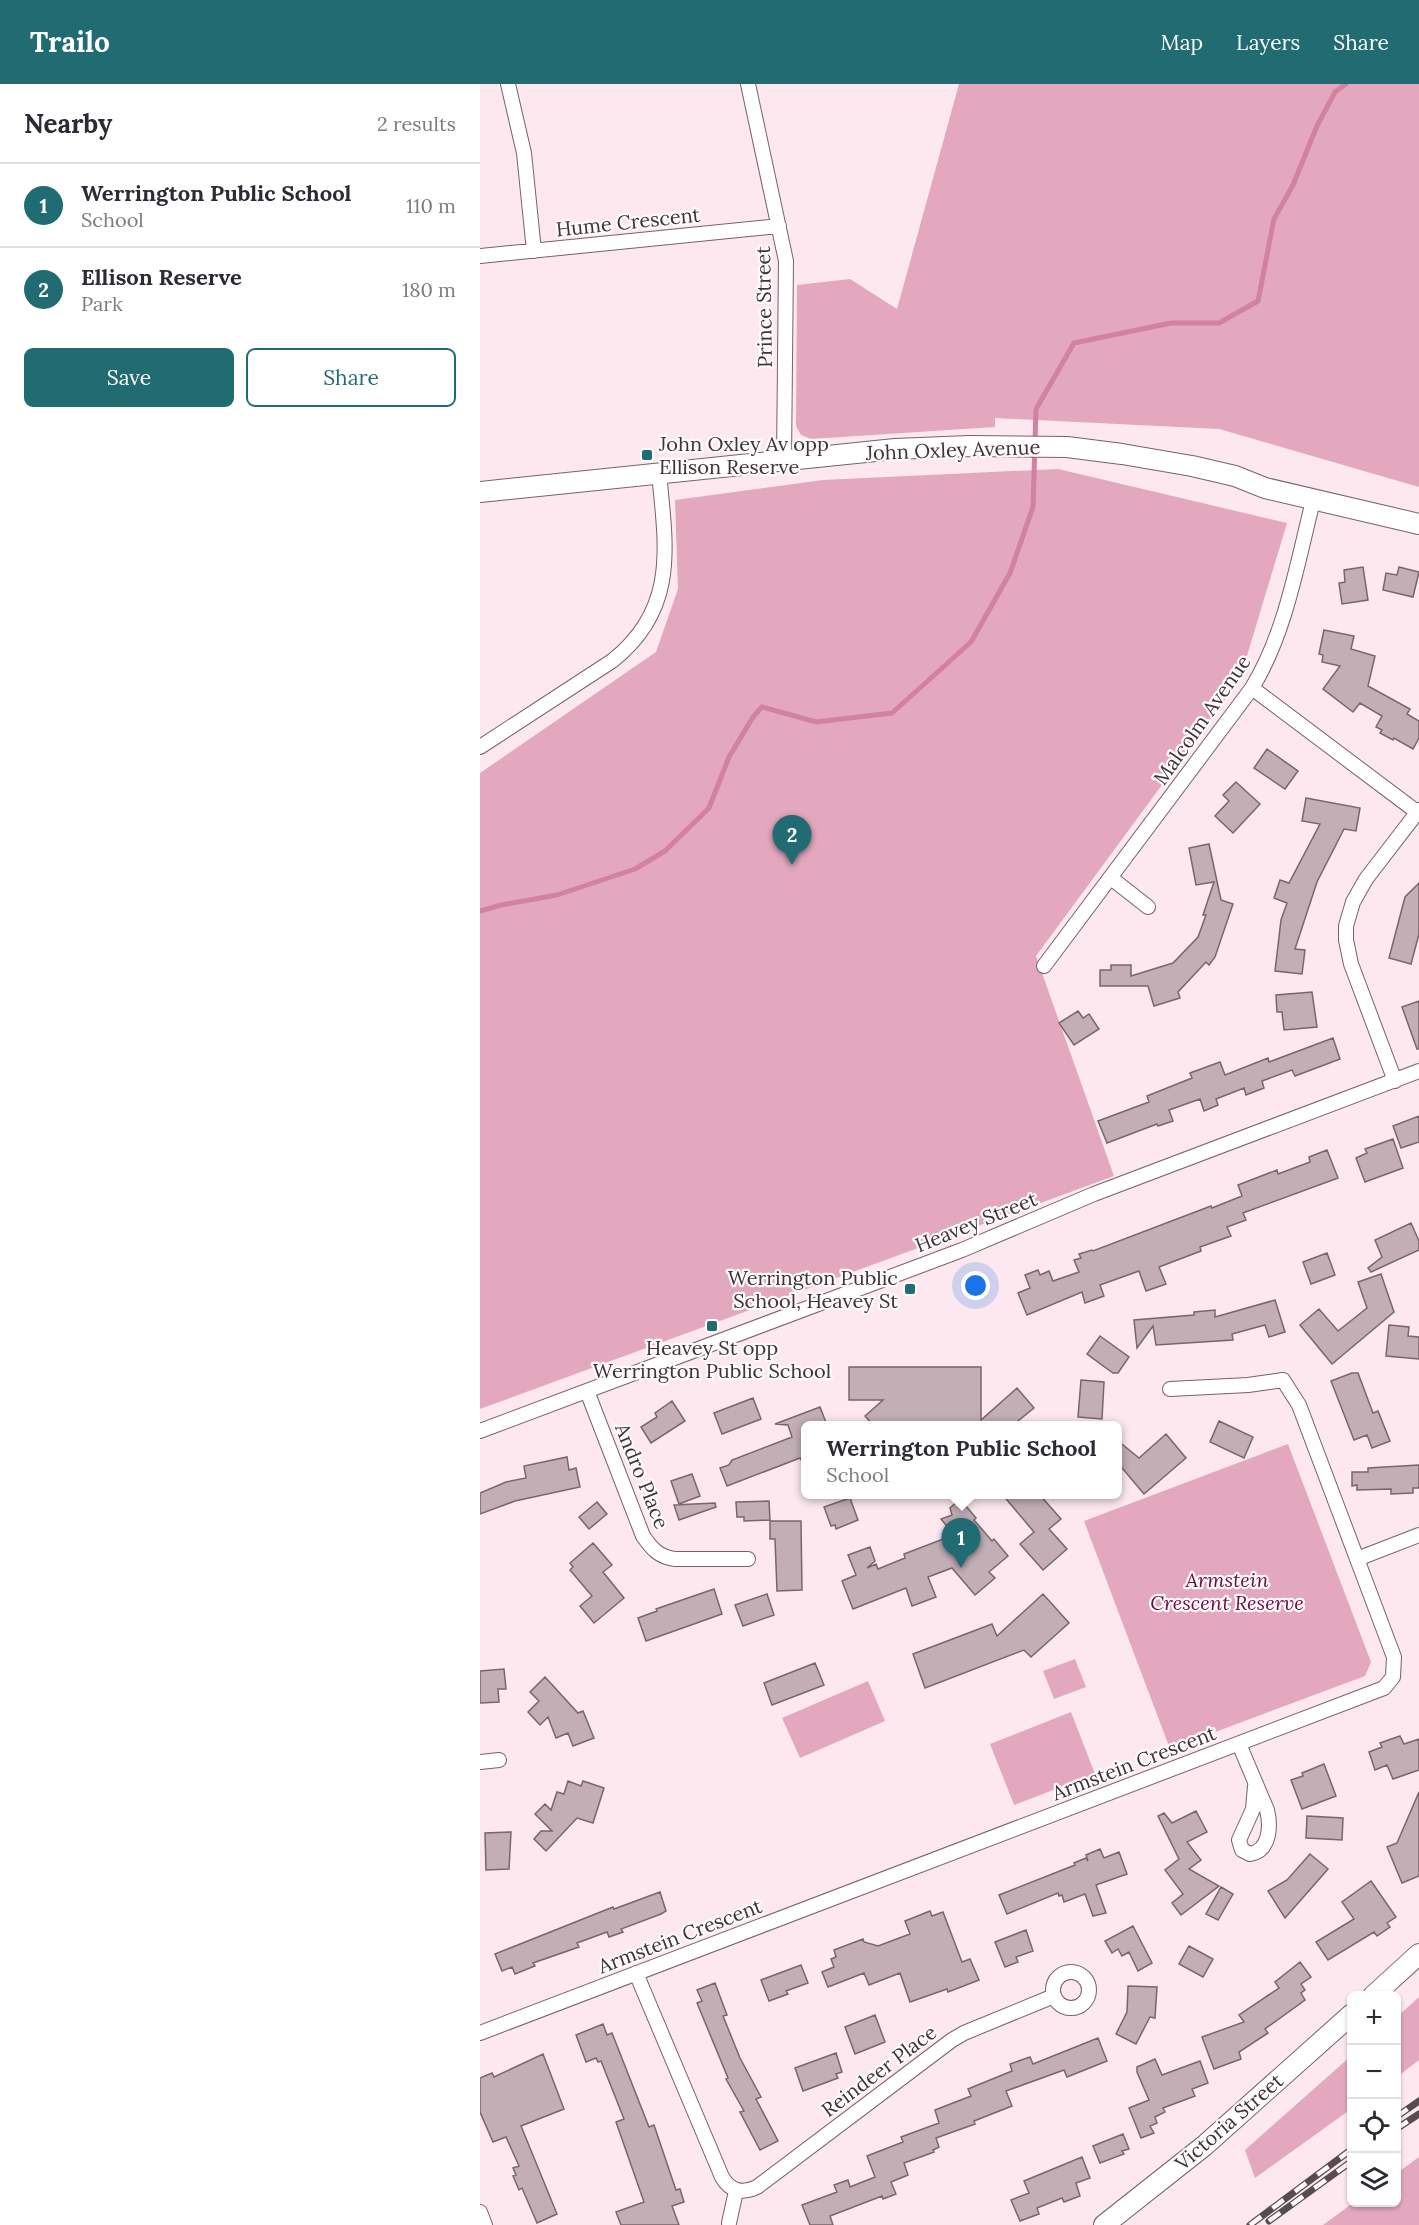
<!DOCTYPE html>
<meta charset="utf-8">
<style>
:root{--surface:#fff;--page:#f2f2f3;--text:#2b2b33;--muted:#7c7c81;--line:#e1e1e2;--accent:#216c73}
body{margin:0;font-family:Lora,serif;background:var(--page);color:var(--text)}
.controls{position:absolute;right:18px;bottom:18px;display:grid;overflow:hidden;border-radius:9px;box-shadow:0 2px 4px #0004}
.controls button{width:54px;height:54px;display:grid;place-items:center;padding:0;border:0;border-bottom:2px solid var(--line);background:var(--surface);color:var(--text);font:30px sans-serif}
.you{position:absolute;left:496px;top:1202px;width:21px;height:21px;margin:-15px;border:4px solid #fff;border-radius:50%;background:#1a73e8;box-shadow:0 0 0 9px #1a73e833}
.badge{display:grid;place-items:center;width:39px;height:39px;border-radius:50%;background:var(--accent);color:#fff;font-size:20px;font-weight:700}
.pin{position:absolute;translate:-50% -50px;filter:drop-shadow(0 2px 3px #0008)}
.pin::after{content:'';position:absolute;top:32px;width:21px;height:18px;background:inherit;clip-path:polygon(0 0,100% 0,50% 100%)}
.popup{position:absolute;left:321px;top:1337px;width:321px;height:78px;box-sizing:border-box;display:grid;place-content:center;border-radius:9px;background:var(--surface);filter:drop-shadow(0 2px 4px #0005);font-size:20px;white-space:nowrap;color:var(--muted)}
.popup b{font-size:22px;color:var(--text)}
.popup::after{content:'';position:absolute;left:50%;top:100%;margin-left:-12px;border:12px solid transparent;border-top-color:var(--surface)}
.list{margin:0;padding:0;list-style:none}
h2{display:flex;justify-content:space-between;align-items:center;height:78px;margin:0;padding:0 24px;font-size:26px}
h2 small{font-size:20px;font-weight:400;color:var(--muted)}
.list li{display:grid;grid-template-columns:39px 1fr auto;gap:18px;align-items:center;box-sizing:border-box;height:84px;padding:0 24px;border-top:2px solid var(--line)}
.list b{display:block;font-size:22px;white-space:nowrap}
.list p{margin:0;font-size:20px;white-space:nowrap;color:var(--muted)}
.list em{font-size:20px;font-style:normal;color:var(--muted)}
.actions{display:flex;gap:12px;padding:18px 24px}
.actions a{flex:1;padding:14px 0;border:2px solid var(--accent);border-radius:9px;text-align:center;font-size:21px;color:var(--accent)}
.actions .main{background:var(--accent);color:#fff}
.icon{flex:none;width:33px;height:33px;fill:none;stroke:currentColor;stroke-width:2;stroke-linecap:round;stroke-linejoin:round}
.map{position:relative;flex:none;width:939px;height:2141px;overflow:hidden}
header{display:flex;align-items:center;gap:36px;box-sizing:border-box;height:84px;padding:0 30px;background:var(--accent);color:#fff}
header strong{font-size:28px}
nav{display:flex;gap:33px;margin-inline-start:auto;font-size:21px}
main{display:flex}
aside{flex:1;background:var(--surface)}
.map>svg:first-child{display:block}
</style>
<header>
<strong>Trailo</strong>
<nav><a>Map</a><a>Layers</a><a>Share</a></nav>
</header>
<main>
<aside>
<h2>Nearby<small>2 results</small></h2>
<ul class="list">
<li><span class="badge">1</span><div><b>Werrington Public School</b><p>School</p></div><em>110 m</em></li>
<li><span class="badge">2</span><div><b>Ellison Reserve</b><p>Park</p></div><em>180 m</em></li>
</ul>
<div class="actions"><a class="main">Save</a><a>Share</a></div>
</aside>
<div class="map">
<svg width="939" height="2141" viewBox="0 0 939 2141">
<rect width="100%" height="100%" fill="#fde8ef"/>
<path fill="#e3a8be" d="M479 0H939V403L739 345 515 334V343L331 355 321 351 316 342 317 201 370 195 417 225Z
M578 385 807 439 760 595 556 872 634 1092 0 1325V689L176 568 198 505 195 416 343 396Z
M808 1360 891 1578 885 1592 690 1665 604 1437Z
M595 1575 606 1603 574 1615 563 1587Z
M388 1597 405 1637 320 1674 302 1634Z
M591 1628 615 1690 534 1721 510 1660Z
M939 1913V1976L917 1993V1933Z
M871 1972V2025L775 2094 765 2066Z
M939 2073V2141H843L873 2119 916 2118 917 2089Z"/>
<g fill="none" stroke-linecap="round" stroke-linejoin="round">
<path stroke="#d181a1" stroke-width="5" d="M0 827 21 821 77 811 155 785 185 767 229 724 249 673 273 633 282 623 336 638 412 629 491 558 530 489 553 423 556 325 594 259 691 239H739L778 217 794 135 813 101 837 42 855 8 866 0"/>
</g>
<path fill="#c2aeb5" stroke="#78666c" stroke-width="1.5" d="M883 483 888 516 862 520 859 499 865 498 864 486Z
M919 483 939 488 933 513 903 506 906 489 917 491Z
M844 546 874 552 871 565 895 572 888 602 930 625 927 630 939 637V654L933 665 914 654 913 656 900 649 902 646 896 643 902 632 880 619 873 628 843 605 860 582 842 578 843 571 839 570Z
M787 665 818 687 805 705 774 684Z
M756 698 780 720 753 749 735 732 749 717 743 711Z
M826 714 880 724 876 747 864 745 837 798 815 865 825 866 822 890 795 887 801 836 807 819 794 814 800 796 809 799 840 740 822 737Z
M729 760 741 816 753 820 735 873 729 881 726 878 698 908 700 914 674 922 668 902H620V886H631V881H651V892L693 879 718 853 726 831H723L734 798 716 801 709 764Z
M939 799V850L931 880 909 874 925 813Z
M832 908 837 943 804 946 802 928H797L796 911Z
M939 917V965H937L922 923Z
M598 927 603 934 609 930 619 945 594 961 579 939Z
M853 954 860 975 815 992 812 986 782 997 784 1004 766 1011 764 1004 736 1015 738 1021 724 1027 720 1015 689 1026 693 1037 678 1042 677 1040 627 1059 618 1037 669 1018 667 1012 712 994 710 989 740 978 745 991 788 974 789 978Z
M939 1032V1058L921 1064 913 1042Z
M913 1055 923 1084 885 1098 876 1074 887 1069 885 1065Z
M847 1066 858 1094 763 1129 766 1136 747 1143 751 1152 720 1163 721 1167 679 1183 686 1200 666 1207 659 1187 620 1201 624 1212 605 1219 602 1208 547 1231 538 1209 550 1204 545 1191 558 1186 560 1191 569 1187 573 1197 599 1188 594 1176 601 1174 599 1170 612 1166 613 1167 731 1122 732 1124 762 1112 758 1101 797 1086 798 1090 830 1078 829 1073Z
M931 1139 939 1157V1166L891 1188 888 1184 902 1173 895 1156Z
M847 1169 855 1191 831 1200 823 1178Z
M901 1190 914 1228 852 1280 820 1241 839 1225 858 1247 887 1224 878 1198Z
M795 1216 805 1248 789 1253 785 1241 752 1250 753 1256 676 1261 673 1242 657 1264 654 1236 714 1231V1228L735 1226V1233Z
M909 1241 929 1243 928 1252 939 1253V1275L906 1272Z
M620 1252 649 1273 638 1289H633L607 1270Z
M369 1283H501V1336L537 1304 554 1324 533 1341H393L385 1332 403 1316H369Z
M872 1289H878L893 1329 898 1327 910 1357 892 1364 887 1351 874 1356 851 1297Z
M601 1296 624 1298 622 1335 598 1333Z
M273 1314 281 1335 242 1350 234 1329Z
M192 1317 205 1337 171 1359 161 1343 177 1333 175 1329Z
M340 1323 347 1341H325V1383L320 1374 247 1402 240 1384 249 1381 252 1376 312 1353 308 1341 295 1340Z
M739 1337 773 1353 764 1374 730 1358Z
M686 1350 706 1374 664 1410 637 1378V1356L659 1374Z
M87 1373 89 1386 96 1384 100 1403 35 1417 0 1430V1409L26 1398 46 1394 44 1382Z
M939 1381V1404H933V1409L911 1410V1405L877 1406V1401L872 1402V1388H888V1384Z
M212 1390 220 1412 199 1420 191 1397Z
M522 1410H559L581 1435 569 1445 587 1465 563 1486 540 1460 554 1448Z
M370 1414 378 1436 356 1445 355 1441 351 1442 344 1423Z
M480 1415 496 1434 494 1436 512 1457 514 1455 528 1472 509 1488 515 1494 495 1511 472 1484 448 1493 456 1513 432 1522 426 1504 373 1525 362 1497 376 1491 368 1471 390 1463 395 1477 387 1484 396 1480 398 1485 425 1474 424 1470 474 1451 461 1435 472 1431 470 1424Z
M289 1417 290 1436 264 1437V1433H257L256 1418Z
M117 1418 127 1430 109 1445 99 1433Z
M235 1419 236 1423 199 1436 194 1421Z
M290 1437H321L322 1506 297 1507 295 1455H290Z
M113 1459 132 1481 123 1488 144 1514 114 1539 100 1522 112 1512 90 1486 93 1483 90 1479Z
M234 1505 242 1530 166 1557 158 1534 177 1527 176 1525Z
M287 1510 294 1531 263 1542 255 1521Z
M563 1510 589 1539 551 1573 544 1566 445 1604 433 1570 512 1540 517 1552Z
M335 1579 344 1601 292 1621 284 1599Z
M24 1585 26 1605H18L19 1618 0 1619V1587Z
M65 1593 98 1629 103 1627 114 1654 93 1662 88 1649 76 1654 68 1633 60 1641 48 1628 59 1617 50 1608Z
M920 1652 924 1660 939 1655V1686L913 1695 907 1681 895 1686 889 1668 902 1663 900 1659Z
M844 1680 856 1712 822 1725 811 1696 823 1692 822 1689Z
M88 1697 101 1702 103 1697 124 1704 113 1739 97 1734 66 1767 54 1755 61 1747H72L55 1730 65 1720 71 1726 77 1708 84 1710Z
M939 1708V1792L922 1799 907 1763 917 1759Z
M716 1727 727 1748 707 1758 721 1776 709 1785 739 1802 701 1831 692 1819 703 1810 685 1786 699 1775 678 1732 684 1729 692 1739Z
M827 1732 863 1734 862 1756 826 1754Z
M31 1748 29 1785 6 1786 5 1749Z
M620 1765 624 1774 639 1768 647 1790 616 1801 626 1829 613 1832 605 1810 584 1818 582 1811 579 1812 578 1809 527 1830 519 1811 595 1781 594 1779 606 1774 608 1777 606 1771Z
M830 1770 848 1785 805 1834 788 1807 807 1796Z
M891 1797 916 1833 907 1839 910 1843 897 1852 894 1848 848 1876 836 1858 874 1835 862 1818Z
M741 1803 753 1810 738 1836 726 1830Z
M180 1808 186 1827 181 1830 141 1845 143 1848 129 1853 127 1848 97 1859 99 1863 53 1879 55 1882 35 1890 32 1883 22 1887 15 1870 133 1823 134 1825Z
M450 1827 452 1832 463 1828 482 1878 490 1875 499 1896 468 1908 467 1905 430 1918 420 1889 389 1901 384 1889 348 1903 342 1888 354 1883 351 1875 356 1873 354 1866 383 1855 384 1858 398 1862 430 1850 425 1837Z
M653 1842 672 1879 658 1887 649 1868 642 1872 638 1865 632 1869 625 1857Z
M546 1846 553 1867 536 1873 538 1878 525 1883 515 1858Z
M709 1862 733 1875 723 1893 699 1880Z
M820 1878 831 1893 821 1900 825 1906 821 1909 825 1916 785 1945 788 1949 759 1968 761 1975 734 1985 722 1953 764 1938 759 1931 799 1904 795 1898Z
M321 1881 328 1899 306 1907 308 1910 289 1917 281 1896Z
M235 1899 247 1931 243 1932 260 1974 281 2013 276 2015 298 2057 280 2066 260 2028 264 2027 246 1995 248 1994 217 1919 222 1917 217 1906Z
M648 1902 677 1903 675 1934 670 1933 656 1960 636 1950 647 1928Z
M395 1931 405 1958 375 1970 365 1943Z
M123 1940 127 1951 132 1949 169 2043 174 2041 196 2106 200 2105 204 2118 192 2122 199 2141H141L136 2128 164 2118 136 2038 144 2035 121 1977 118 1978 116 1974 106 1978 96 1951Z
M618 1954 627 1977 587 1993 584 1986 526 2007 532 2022 494 2037 495 2040 456 2054 459 2063 453 2066 454 2068 424 2079 428 2091 411 2098 416 2110 403 2115 402 2112 350 2132 353 2141H330L322 2121 357 2108 354 2101 368 2096 370 2103 395 2093 387 2072 423 2058 421 2053 459 2039 455 2026 491 2012 488 2005 532 1987 530 1980 550 1973 553 1980Z
M356 1969 362 1988 356 1990 358 1994 323 2007 315 1984Z
M63 1970 84 2025 41 2042 77 2130 57 2139 42 2104 39 2106 33 2092 36 2091 33 2084 39 2082 26 2053 13 2058 0 2028V1994L12 1989 14 1993Z
M675 1975 682 1991 720 1977 728 1999 712 2005 715 2012 683 2024 685 2028 675 2033 677 2039 670 2042 674 2049 661 2054 649 2024 669 2016 657 1988V1983Z
M643 2050 649 2065 642 2067 644 2070 620 2079 613 2062Z
M602 2073 610 2094 596 2099 600 2112 584 2118 582 2114 557 2124 559 2130 540 2137 531 2116 549 2109 544 2097Z"/>
<g fill="none" stroke-linecap="round" stroke-linejoin="round">
<g stroke="#746369" stroke-width="16">
<path id="street" d="M28 0 44 69 54 167
M268 0 306 177 304 376
M0 172 299 142
M772 604 937 728
M0 663 132 577C198 525 186 463 179 389
M631 794 668 823
M564 882 772 604C806 548 817 480 833 417
M915 997 871 880 866 856V842L873 818 886 795 939 726
M107 1307 163 1452C172 1465 179 1473 195 1475H268
M0 1347 482 1166 614 1110 939 987
M877 1475 939 1451
M759 1660 787 1726C791 1742 790 1767 770 1770L762 1766 759 1756 773 1725 775 1702
M0 1678 19 1676
M573 1906a18 18 0 1 1 36 0a18 18 0 1 1-36 0Z
M156 1889 242 2093C250 2107 262 2110 277 2103L472 1956 484 1949 574 1912
M0 1949 904 1604 913 1593 914 1573 819 1321 803 1296 768 1301 690 1305
M0 2128 5 2141
M249 2139 256 2107"/>
</g>
<g stroke="#746369" stroke-width="22">
<path id="secondary" d="M0 408 415 365 489 362 587 363 642 370 712 382 755 392 785 404 939 440
M893 1912 939 1870
M624 2141 724 2062 872 1930"/>
</g>
<use href="#street" stroke="#fff" stroke-width="14"/>
<use href="#secondary" stroke="#fff" stroke-width="20"/>
<g stroke="#574d50" stroke-width="7">
<path id="rail" d="M916 2033 939 2017
M916 2045 939 2030
M789 2137 872 2077
M770 2141 872 2065"/>
</g>
<use href="#rail" stroke="#fffafc" stroke-width="4.5" stroke-dasharray="14" stroke-linecap="butt"/>
</g>
<g fill="#216c73" stroke="#fffafc" stroke-width="2">
<rect x="161" y="365" width="12" height="12" rx="3"/>
<rect x="424" y="1199" width="12" height="12" rx="3"/>
<rect x="226" y="1236" width="12" height="12" rx="3"/>
</g>
<g text-anchor="middle" stroke-width="4.5" stroke-linejoin="round" paint-order="stroke">
<g font-size="20" fill="#3c3436" stroke="#fffafc">
<text transform="translate(148 138) rotate(-6)" y="7">Hume Crescent</text>
<text transform="translate(284 223) rotate(-91)" y="7">Prince Street</text>
<text transform="translate(473 366) rotate(-2)" y="7">John Oxley Avenue</text>
<text transform="translate(722 636) rotate(-55)" y="7">Malcolm Avenue</text>
<text transform="translate(496 1138) rotate(-22)" y="7">Heavey Street</text>
<text transform="translate(162 1392) rotate(68)" y="7">Andro Place</text>
<text transform="translate(654 1679) rotate(-21)" y="7">Armstein Crescent</text>
<text transform="translate(200 1852) rotate(-21)" y="7">Armstein Crescent</text>
<text transform="translate(399 1987) rotate(-37)" y="7">Reindeer Place</text>
<text transform="translate(749 2038) rotate(-41)" y="7">Victoria Street</text>
</g>
<g font-size="20" fill="#3c3436" stroke="#fffafc" text-anchor="start">
<text x="179" y="367">John Oxley Av opp<tspan x="179" dy="23">Ellison Reserve</tspan></text>
<text x="418" y="1201" text-anchor="end">Werrington Public<tspan x="418" dy="23">School, Heavey St</tspan></text>
<text x="232" y="1271" text-anchor="middle">Heavey St opp<tspan x="232" dy="23">Werrington Public School</tspan></text>
</g>
<g font-size="20" font-style="italic" fill="#6d0c40" stroke="#fffafc">
<text x="747" y="1503">Armstein<tspan x="747" dy="23">Crescent Reserve</tspan></text>
</g>
</g>
</svg>
<div class="controls">
<button>+</button>
<button>−</button>
<button><svg class="icon" aria-label="locate" viewBox="0 0 24 24"><circle cx="12" cy="12" r="6"/><path d="M12 2v4M12 18v4M2 12h4M18 12h4"/></svg></button>
<button><svg class="icon" aria-label="layers" viewBox="0 0 24 24"><path d="M12 4l9 5-9 5-9-5zM3 14l9 5 9-5"/></svg></button>
</div>
<div class="you"></div>
<div class="pin badge" style="left:481px;top:1484px">1</div>
<div class="popup"><b>Werrington Public School</b>School</div>
<div class="pin badge" style="left:312px;top:781px">2</div>
</div>
</main>
